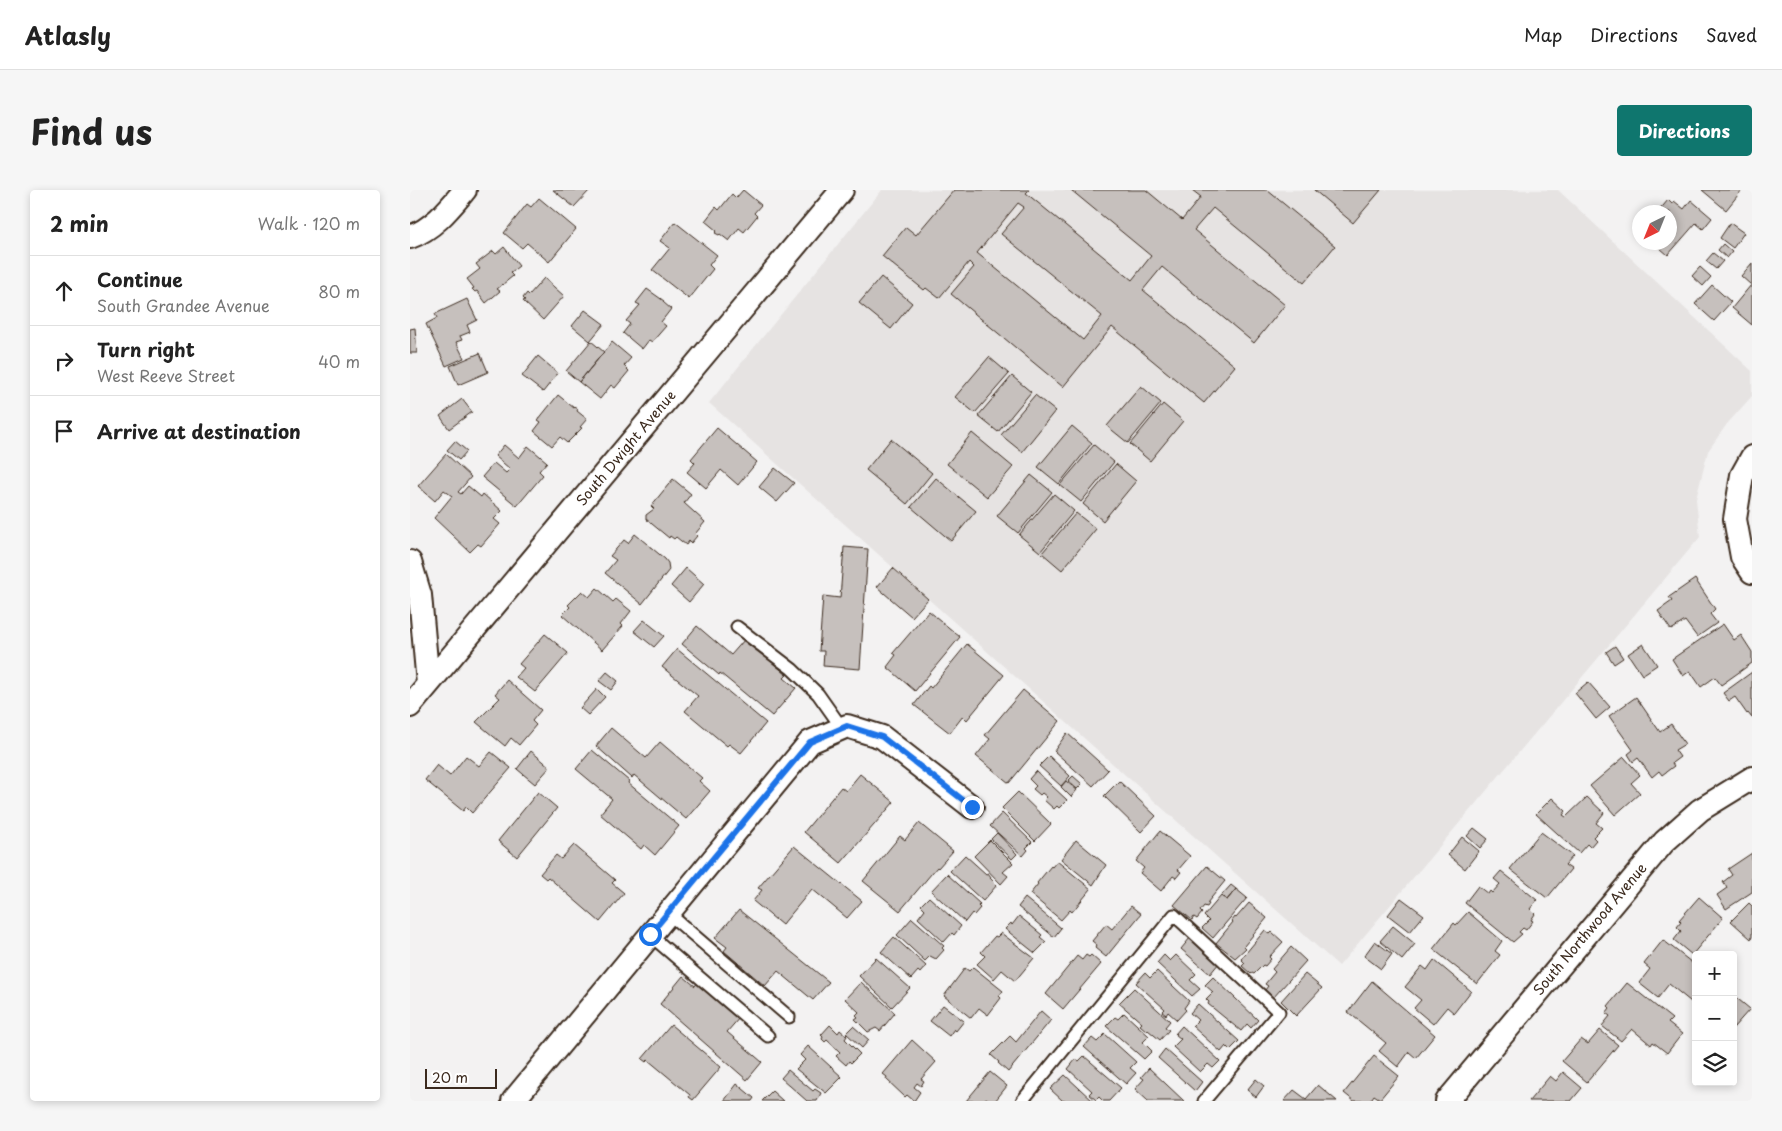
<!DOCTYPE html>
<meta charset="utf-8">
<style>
:root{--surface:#fff;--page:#f6f6f6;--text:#222;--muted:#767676;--line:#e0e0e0;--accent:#0f766e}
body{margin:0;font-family:"Playpen Sans",sans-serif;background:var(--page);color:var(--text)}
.controls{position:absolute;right:15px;bottom:15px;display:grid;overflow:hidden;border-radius:5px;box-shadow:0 2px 8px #0003}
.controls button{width:45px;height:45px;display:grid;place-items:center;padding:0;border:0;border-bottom:1px solid var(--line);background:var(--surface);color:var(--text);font:25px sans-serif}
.compass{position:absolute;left:1222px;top:15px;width:45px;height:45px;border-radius:50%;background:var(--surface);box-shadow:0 2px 8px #0003;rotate:223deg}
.scale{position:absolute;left:15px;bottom:12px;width:72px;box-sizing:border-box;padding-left:5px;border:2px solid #3b2a1e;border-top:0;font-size:14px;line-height:18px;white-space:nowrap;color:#3b2a1e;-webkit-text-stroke:4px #fff;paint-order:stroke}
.stop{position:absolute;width:15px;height:15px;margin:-11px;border:4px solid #1a73e8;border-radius:50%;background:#fff}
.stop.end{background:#1a73e8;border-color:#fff;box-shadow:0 1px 5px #0008}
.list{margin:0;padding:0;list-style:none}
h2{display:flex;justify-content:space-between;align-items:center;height:65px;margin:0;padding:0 20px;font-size:21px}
h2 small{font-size:16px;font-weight:400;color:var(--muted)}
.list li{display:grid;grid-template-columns:32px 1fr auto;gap:15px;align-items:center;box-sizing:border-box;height:70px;padding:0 20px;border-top:1px solid var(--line)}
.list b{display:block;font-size:19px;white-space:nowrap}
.list p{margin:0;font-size:16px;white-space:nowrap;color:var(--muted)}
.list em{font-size:16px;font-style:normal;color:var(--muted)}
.icon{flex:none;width:28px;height:28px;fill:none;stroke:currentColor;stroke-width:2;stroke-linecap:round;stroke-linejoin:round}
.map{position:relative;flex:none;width:1342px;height:911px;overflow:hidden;border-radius:5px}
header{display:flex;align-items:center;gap:30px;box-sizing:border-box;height:70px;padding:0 25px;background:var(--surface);border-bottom:1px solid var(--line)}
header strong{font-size:24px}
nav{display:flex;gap:28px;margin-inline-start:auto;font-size:18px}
.intro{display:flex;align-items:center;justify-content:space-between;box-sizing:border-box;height:120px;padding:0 30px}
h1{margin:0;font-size:35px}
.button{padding:12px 22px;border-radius:5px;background:var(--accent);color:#fff;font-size:18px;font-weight:700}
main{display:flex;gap:30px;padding:0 30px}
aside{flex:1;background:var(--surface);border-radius:5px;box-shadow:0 2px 8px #0003}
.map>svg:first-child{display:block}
</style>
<header>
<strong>Atlasly</strong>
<nav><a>Map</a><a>Directions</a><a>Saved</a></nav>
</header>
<div class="intro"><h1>Find us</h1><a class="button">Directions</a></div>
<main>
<aside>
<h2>2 min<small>Walk · 120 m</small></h2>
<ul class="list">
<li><svg class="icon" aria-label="ahead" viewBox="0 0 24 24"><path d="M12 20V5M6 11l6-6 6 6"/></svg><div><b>Continue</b><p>South Grandee Avenue</p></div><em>80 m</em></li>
<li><svg class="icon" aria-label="right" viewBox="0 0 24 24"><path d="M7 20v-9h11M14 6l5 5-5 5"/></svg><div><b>Turn right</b><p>West Reeve Street</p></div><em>40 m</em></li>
<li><svg class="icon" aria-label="arrive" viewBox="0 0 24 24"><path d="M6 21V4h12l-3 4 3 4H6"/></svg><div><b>Arrive at destination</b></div></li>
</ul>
</aside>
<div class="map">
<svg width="1342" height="911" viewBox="0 0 1342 911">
<rect width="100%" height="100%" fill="#f3f2f2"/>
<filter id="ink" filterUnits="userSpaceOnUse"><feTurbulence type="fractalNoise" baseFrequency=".02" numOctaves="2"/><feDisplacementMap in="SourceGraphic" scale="10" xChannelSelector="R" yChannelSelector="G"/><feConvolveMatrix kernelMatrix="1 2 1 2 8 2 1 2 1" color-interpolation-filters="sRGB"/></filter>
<g filter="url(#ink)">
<path fill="#e6e3e2" d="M472 0H1148L1342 181V206L1317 234 1298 261 1286 309 1290 347 929 776 299 213Z"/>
<path fill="#c6c0bd" stroke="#3b2a1e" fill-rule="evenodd" d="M143 0H180L164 17Z
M333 0 351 15 344 23 347 26 334 42 329 38 319 51 310 44 309 45 305 43 307 41 295 31 306 17 309 20 322 4 326 8Z
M544 0H619L616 3 722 90 741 66 661 0H736L772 30 791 7 782 0H857L925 56 894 93 803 18 784 40 875 115 844 153 752 77 733 100 825 176 794 213 702 137 653 197 541 104 564 77 559 72 529 108 516 98 514 100 472 66 496 37 506 45ZM608 13 614 17 591 44 692 126 673 150 567 63Z
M904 0H971L943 33Z
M1292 0H1332L1316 20Z
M129 8 166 39 139 72 117 53 112 58 94 43 117 14 121 17Z
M1258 10 1262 14 1264 11 1274 19 1281 10 1302 28 1293 39 1286 33 1258 65 1243 52H1260V22H1248Z
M265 32 307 65 299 75 303 79 279 109 242 80 260 58 250 51Z
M1320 33 1334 43 1323 58 1310 48Z
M1313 54 1322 62 1317 68 1308 60Z
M94 57 109 76 100 83 103 86 87 99 90 101 76 113 67 101 65 102 62 99 64 98 57 89 70 79 66 74 83 61 86 64Z
M1303 63 1313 71 1306 79 1296 71Z
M1342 73V135L1322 118 1341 95 1331 86Z
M1290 77 1301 87 1293 96 1282 86Z
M471 87 502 113 481 139 449 113Z
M134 88 154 106 133 130 113 111 115 110 113 108 117 103 119 105Z
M1302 95 1321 112 1304 131 1285 114Z
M237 99 254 111 253 112 261 119 251 132 256 136 242 152 239 150 232 159 213 143 220 134 216 131 230 115 226 113Z
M57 109 67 130 57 135 60 142 50 146 52 150 46 152 54 168 36 176 16 134 27 128 25 124Z
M175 120 194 134 180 151 162 136Z
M5 138 7 163H0V139Z
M181 151 194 162 169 192 156 181Z
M202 152 221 168 214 176 219 181 205 198 201 195 190 209 169 192Z
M70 163 78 182 48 195 40 176Z
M128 166 148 183 133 202 112 186Z
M579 167 599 184 565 223 545 207Z
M602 186 621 202 588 242 568 226Z
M731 196 751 213 718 253 697 236Z
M148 205 164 218 165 217 168 219 167 221 177 229 170 237 172 238 157 253 150 247 142 256 124 241 131 232 128 230Z
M625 205 645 221 612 262 591 245Z
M52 209 62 222 39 239 30 226Z
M753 214 773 231 740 271 720 254Z
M662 236 682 253 649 294 628 277Z
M307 238 347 272 328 295 311 280 296 298 277 282 285 273 281 269Z
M562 243 603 277 577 307 537 274Z
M481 249 522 283 497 314 456 280Z
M45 251 57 261 49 270 37 260Z
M94 255 109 268 118 256 137 272 129 281 133 285 107 316 72 287 84 273 96 283 100 279 85 266Z
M684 255 704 272 671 312 650 295Z
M36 264 61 287 48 302 51 304 58 296 71 307 73 304 92 321 84 329 90 334 71 356 68 354 60 362 24 328 42 306 34 300 25 311 8 296Z
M706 274 726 291 693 331 673 314Z
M365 278 384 293 367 312 349 297Z
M621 285 642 302 608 343 587 326Z
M526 288 566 321 541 351 501 317Z
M263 289 281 304 274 313 295 332 285 344 287 346 281 353 279 351 276 355 266 347 264 349 260 346 259 348 236 329V325L244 319 241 316Z
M644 304 664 321 630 362 609 345Z
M666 323 686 339 652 380 632 363Z
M225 344 255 369 258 373 259 380 232 414 195 383 206 370 200 366 214 350 218 353Z
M434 357 458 359 450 479 413 476 414 461H409L413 406 430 408Z
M276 378 294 394 279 412 261 396Z
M483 378 518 409 502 427 467 397Z
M1285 389 1305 419 1300 424 1307 433 1287 447 1275 431 1261 440 1248 421 1262 411 1259 407Z
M187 398 203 412 206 409 221 421 211 434 213 436 192 460 152 425 160 417 158 415 172 401 179 407Z
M519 421 550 447 505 501 477 477 486 465 483 463Z
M234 430 254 446 244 457 224 441Z
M1313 434 1324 450 1331 445 1342 462V473L1311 495 1305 487 1291 497 1280 481 1273 486 1262 469Z
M287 436 321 465 335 449 377 485 374 488 386 498 362 526 310 483 309 485 272 454Z
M135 444 158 463 125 502 106 487 114 478 109 474Z
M557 454 594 485 557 530 553 526 540 543 504 515 519 496 521 498Z
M1233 454 1247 475 1232 485 1218 464Z
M1205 456 1213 468 1204 474 1196 462Z
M267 459 356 533 331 563 319 554 317 556 275 521 288 506 252 477Z
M197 482 208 491 201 500 189 491Z
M1342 482V528L1338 523 1337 524 1325 507 1319 511 1313 503Z
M97 490 131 520 122 531 126 535 109 555 101 548 95 556 66 532 90 508 85 504Z
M1178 492 1200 517 1186 529 1165 503Z
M187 499 195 507 178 525 170 518Z
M613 500 650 531 599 593 566 566 580 549 575 545Z
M1226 507 1250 542 1261 534 1275 554 1265 560 1270 567 1262 573 1264 576 1252 585 1249 581 1242 587 1228 568 1223 572 1218 564 1223 560 1199 526Z
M201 538 236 568 250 552 292 588 289 591 300 601 276 629 224 585 222 588 186 556Z
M657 543 698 580 683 596 644 561Z
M182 560 219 591 218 593 269 636 245 665 234 655 231 659 190 624 202 609 166 579Z
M121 561 140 577 125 594 107 579Z
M81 562 101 578 62 623 56 617 53 621 15 590 27 575 40 586 56 566 69 576Z
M639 566 660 586 651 596 629 576Z
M1214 567 1230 585 1221 593 1230 603 1205 625 1180 596Z
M626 581 657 610 649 618 647 616 644 619 634 610 637 607 632 603 630 605 623 599 626 596 619 589Z
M450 584 484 612 431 673 394 642 431 597 436 601Z
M663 586 672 594 667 599 658 591Z
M656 591 667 600 661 607 651 597Z
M709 591 746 626 731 642 694 606Z
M128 602 147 618 107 667 88 651Z
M608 602 641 634 625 651 592 618Z
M1177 607 1194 623 1186 633 1192 638 1183 647 1186 650 1180 657 1177 654 1169 663 1126 624 1142 608 1156 621 1153 625 1156 627Z
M592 623 622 652 616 658 618 660 613 666 580 636Z
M509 633 543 661 528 678 527 677 490 721 453 691 490 646 495 650Z
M1064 638 1078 649 1070 658 1057 646Z
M750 641 780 666 768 680 771 682 766 688 763 686 751 701 730 683 734 678 726 671Z
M1131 642 1163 666 1155 675 1161 679 1137 708 1100 679Z
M587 643 607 664 602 669 581 649Z
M1052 647 1069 661 1055 679 1038 665Z
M580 650 603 673 593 682 598 686 591 694 564 666Z
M666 650 696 675 683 695 651 669Z
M164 655 205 690 202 693 214 703 190 732 138 687 136 689 130 684 146 665 151 669Z
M384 656 452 711 437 728 402 699 372 735 343 711 352 700 348 698Z
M1342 663V702L1316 719 1307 705 1317 698 1313 692 1322 685 1318 679Z
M555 665 576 684 578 683 581 687 580 688 587 695 573 711 540 681Z
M647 671 681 699 662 722 660 720 651 730 620 704 628 694 627 693 641 676 642 677Z
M797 676 815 691 797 713 799 714 797 717 794 716 790 721 792 723 787 729 784 727 782 730 764 715Z
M1091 681 1127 710 1120 719 1125 724 1121 730 1123 731 1116 740 1113 738 1109 742 1112 744 1103 752 1055 713 1068 696 1078 704 1080 701 1082 703 1090 694 1084 689Z
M537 684 570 714 568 716 570 718 564 725 562 723 555 732 521 701Z
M821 695 826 699 817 710 811 706Z
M826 699 837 708 803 748 792 738 799 731 794 726 811 706 817 710Z
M519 707 551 736 544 745 542 743 534 752 508 728 515 719 511 715Z
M1289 707 1313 728 1282 765 1264 750 1271 741 1267 737 1271 732 1269 730Z
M615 708 651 738 644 747 608 717Z
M991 708 1014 725 1000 742 978 725Z
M839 713 857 728 834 756 836 758 825 768 806 753 823 732 822 731 825 727 826 728Z
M1339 713 1342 716V747L1341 749 1321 731Z
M721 716 731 724 696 767 685 758 687 755 682 751 696 734 702 739Z
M329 720 419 792 403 810 368 781 355 796 314 761 317 757 305 748Z
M1058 722 1092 751 1085 761 1090 765 1067 794 1023 759 1044 733 1046 735Z
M609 726 632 745 630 747 636 752 625 763 595 739 601 733 602 735Z
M502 728 534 756 532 758 534 760 526 769 520 766 515 771 487 745Z
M983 736 1005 754 992 770 970 751Z
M855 740 860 744 862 742 873 752 859 767 861 769 855 776 853 775 844 784 842 783 841 784 832 776 835 773 831 769Z
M591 743 624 768 605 791 592 780 584 789 567 774 575 766 571 762 585 746 587 747Z
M484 747 516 776 510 783 508 781 501 789 471 762Z
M780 748 809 773 800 784 771 759Z
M1253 750 1286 776V816L1259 794 1248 808 1229 793 1240 779 1234 774Z
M965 751 982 764 971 779 954 766Z
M881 757 896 771 863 808 855 800 858 796 855 794 865 782 862 779Z
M676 765 679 767 681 765 691 774 653 819 636 804 667 766 672 770Z
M754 765 760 771 766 765 786 784 780 790 790 799 782 806 747 773Z
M466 768 500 798 482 817 449 786Z
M1024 770 1061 801 1044 823 1037 817 1023 834 1004 818 1011 810 995 797 1012 776 1017 780Z
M563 777 593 801 589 806 591 808 578 825 569 818 561 828 534 806 555 778 559 781Z
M747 781 779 811 774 818 776 820 767 830 758 822 756 825 752 822 755 819 726 793 735 783 740 788Z
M895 784 912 798 886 826 871 811Z
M273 786 285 796 288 792 330 827 317 842 352 872 337 890 250 814Z
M803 787 848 830 841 838 837 834 831 841 798 814 799 812 796 809 803 802 795 795Z
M962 791 1025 845 1006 868 999 862 988 877 969 861 976 853 938 822Z
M451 792 485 823 470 841 466 838 458 842 445 829 448 827 446 825 449 822 435 809Z
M1217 793 1262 829 1258 833 1272 844 1257 863 1243 852 1241 855 1222 839 1211 851 1192 836 1200 826 1196 823 1200 818 1198 816Z
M724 798 760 831 755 837 759 840 750 850 738 840 737 841 730 835 732 833 709 813Z
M1323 805 1340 819 1323 838Z
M788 814 829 851 820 860 816 856 811 862 782 836 788 830 780 823Z
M533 815 554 831 546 841 544 839 539 846 520 831Z
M631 821 641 830 598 882 588 873 589 872 581 865 600 846 606 852Z
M714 823 739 846 733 852 742 861 734 869 696 836 705 827 708 829Z
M261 835 311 877 283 910 279 907 280 905 238 870 236 872 232 869Z
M420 835 428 843 430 840 437 846 435 849 450 864 441 873 439 871 436 875 426 866 430 862 417 850 415 852 412 849 413 847 411 845Z
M443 836 459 850 452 858 436 843Z
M772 836 810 871 803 878 798 874 790 882 763 857 771 849 765 844Z
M1190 840 1208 855 1177 892 1152 871 1171 849 1178 854Z
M695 844 726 872 720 878 726 883 716 894 674 857 682 848 687 852Z
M502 850 526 872 511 889 514 891 511 896 507 893 504 897 510 902 504 911 497 905 495 907 476 889 477 887 473 884Z
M398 856 432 887 416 903 386 879 395 870 390 865Z
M755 859 792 892 785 901 748 868Z
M674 866 711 898 699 911H693L689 907 686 910 679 904 682 901 658 879 666 869 669 871Z
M964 866 989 886 970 909 964 905 960 911H944L934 903Z
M739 878 774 911H738L725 899 734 889 731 887Z
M378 880 403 901 405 899 411 903 407 911H397L371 888Z
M580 882 597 896 585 911H580L576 908 573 911H556Z
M1153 882 1172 898 1161 911H1119L1140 886 1146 891Z
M655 885 683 911H653L640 899Z
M846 889 854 896 846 907 837 900Z
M327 894 344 908 342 911H314Z
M908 895 927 911H874L884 900 896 909Z
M362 901 373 911H352Z"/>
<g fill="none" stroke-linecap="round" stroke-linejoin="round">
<g stroke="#3b2a1e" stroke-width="15">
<path id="lane" d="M327 437 382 479 408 504 432 538
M258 723 379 827
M240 745 358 846
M612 911 764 725 869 822 794 911"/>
</g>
<g stroke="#3b2a1e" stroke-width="26">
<path id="street" d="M0 47C23 39 39 19 55 0
M1342 267 1332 285 1325 329 1332 367 1342 382
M0 372 10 405 18 494
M0 516 432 0
M103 911 400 552 437 536 472 547 562 617
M1037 911 1254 652 1290 620 1342 588"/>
</g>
<use href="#lane" stroke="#fff" stroke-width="11"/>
<use href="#street" stroke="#fff" stroke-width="22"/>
</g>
</g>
<g fill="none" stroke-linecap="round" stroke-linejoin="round" filter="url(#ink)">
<path stroke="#1a73e8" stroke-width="6" d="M240 744 400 552 437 536 472 547 562 617"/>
</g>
<g text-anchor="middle" stroke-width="4" stroke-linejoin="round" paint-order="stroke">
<g font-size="14" fill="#3b2a1e" stroke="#fff">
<text transform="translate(216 258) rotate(-50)" y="5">South Dwight Avenue</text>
<text transform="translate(1180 739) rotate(-50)" y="5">South Northwood Avenue</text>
</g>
</g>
</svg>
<div class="controls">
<button>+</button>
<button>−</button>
<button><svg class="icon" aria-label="layers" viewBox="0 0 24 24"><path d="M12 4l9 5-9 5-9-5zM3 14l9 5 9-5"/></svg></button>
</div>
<svg class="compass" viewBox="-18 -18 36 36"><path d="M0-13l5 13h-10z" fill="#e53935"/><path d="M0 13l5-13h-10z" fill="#767676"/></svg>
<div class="scale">20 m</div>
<div class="stop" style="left:240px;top:744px"></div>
<div class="stop end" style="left:562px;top:617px"></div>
</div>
</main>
